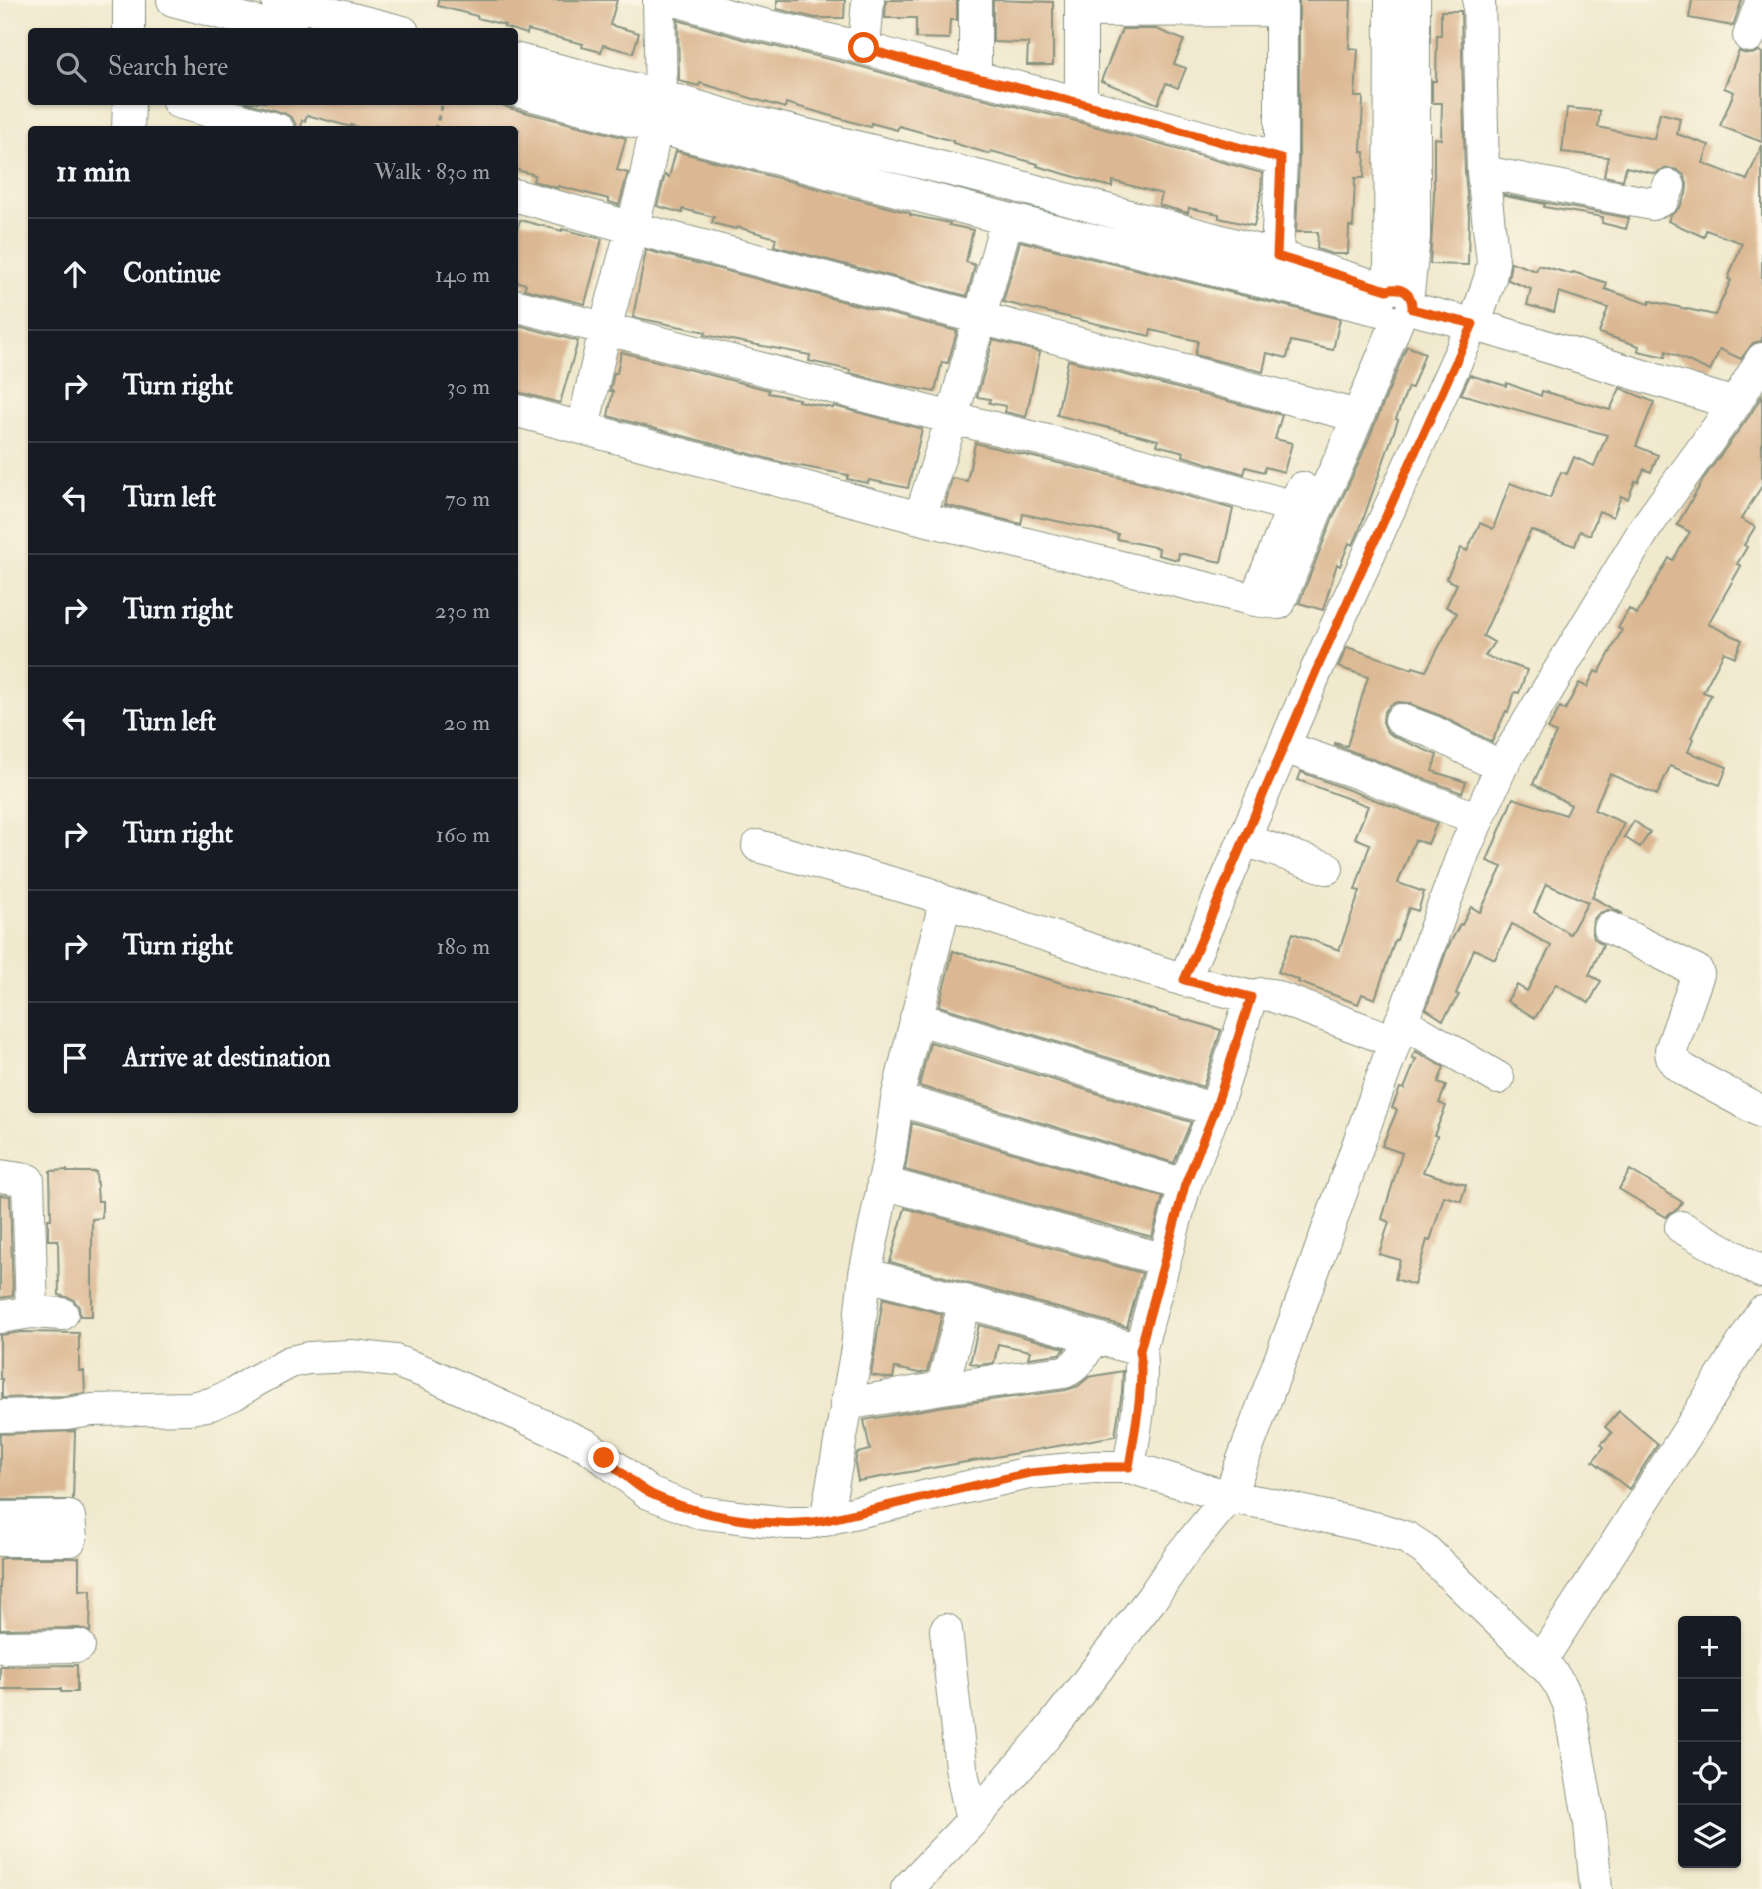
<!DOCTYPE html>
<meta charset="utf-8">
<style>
:root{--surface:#171b24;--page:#20242c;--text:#f1f3f6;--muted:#9ea1a6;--line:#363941}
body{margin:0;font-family:"IM FELL Double Pica",serif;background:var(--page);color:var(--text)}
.controls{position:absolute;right:21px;bottom:21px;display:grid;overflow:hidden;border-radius:7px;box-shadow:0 2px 5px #0004}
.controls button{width:63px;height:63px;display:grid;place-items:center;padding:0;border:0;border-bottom:2px solid var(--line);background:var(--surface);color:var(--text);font:35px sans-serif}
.stop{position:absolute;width:21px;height:21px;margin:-16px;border:5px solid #ea580c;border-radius:50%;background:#fff}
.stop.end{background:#ea580c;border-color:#fff;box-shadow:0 2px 7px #0008}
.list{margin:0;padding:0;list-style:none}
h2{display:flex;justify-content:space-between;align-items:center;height:91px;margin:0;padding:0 28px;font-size:30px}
h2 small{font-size:23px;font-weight:400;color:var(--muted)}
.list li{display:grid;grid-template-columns:46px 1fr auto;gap:21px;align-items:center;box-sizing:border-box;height:112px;padding:0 28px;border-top:2px solid var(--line)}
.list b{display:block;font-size:26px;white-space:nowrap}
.list em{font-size:23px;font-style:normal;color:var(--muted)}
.icon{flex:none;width:38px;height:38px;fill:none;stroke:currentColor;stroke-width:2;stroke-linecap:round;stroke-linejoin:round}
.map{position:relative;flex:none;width:1762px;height:1889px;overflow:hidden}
.search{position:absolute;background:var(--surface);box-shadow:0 2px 5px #0004;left:28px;top:28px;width:490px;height:77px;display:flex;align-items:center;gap:18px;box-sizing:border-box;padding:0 24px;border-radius:7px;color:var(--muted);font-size:26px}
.panel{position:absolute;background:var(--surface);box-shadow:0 2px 5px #0004;left:28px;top:126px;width:490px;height:987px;border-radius:7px}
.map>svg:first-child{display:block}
</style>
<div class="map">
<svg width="1762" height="1889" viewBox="0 0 1762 1889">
<rect width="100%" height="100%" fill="#fcf5e5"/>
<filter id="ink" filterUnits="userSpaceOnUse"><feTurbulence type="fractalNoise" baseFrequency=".0143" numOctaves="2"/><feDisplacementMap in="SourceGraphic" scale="14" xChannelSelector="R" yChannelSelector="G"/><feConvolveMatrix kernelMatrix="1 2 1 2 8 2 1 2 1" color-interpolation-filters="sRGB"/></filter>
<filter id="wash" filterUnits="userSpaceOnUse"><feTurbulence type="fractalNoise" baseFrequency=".00686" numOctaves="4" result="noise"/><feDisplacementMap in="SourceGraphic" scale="28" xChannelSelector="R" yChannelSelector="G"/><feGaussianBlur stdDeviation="1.57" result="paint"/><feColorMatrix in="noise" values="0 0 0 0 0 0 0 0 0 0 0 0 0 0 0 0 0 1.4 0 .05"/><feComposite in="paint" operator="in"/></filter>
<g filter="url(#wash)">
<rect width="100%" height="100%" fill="#f0e9ce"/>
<g id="blocks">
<path fill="#dbb893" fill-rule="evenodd" d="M438 0H617L610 25 639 33 633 53 603 45 601 52 582 47 583 44 528 30 527 34 504 27 505 25 477 18V16L438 6Z
M777 0H845L844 18H815L777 9Z
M886 0H957V20H950L949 39 916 38V18H885Z
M993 0 1053 2V65H1027L1028 43 993 42Z
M1299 0H1351L1349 48 1358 49 1355 97H1363L1361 152H1365L1364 178H1355L1353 227 1349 226 1348 254H1332L1317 249 1318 232H1296L1299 159Z
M1692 0H1742L1733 26 1689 18Z
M1441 11H1461L1465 173 1469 216 1468 265 1430 264 1434 194V138L1441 139 1442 103H1432V81H1436L1437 35H1441Z
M678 20 743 39 859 66 916 82 1076 121 1262 173 1261 193 1254 226 1219 218V214L1189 208 1188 213 1159 205 1162 194 1113 181 1112 187 1100 184 1037 166 1038 164 991 151 990 154 953 143V141L899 126 897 130 871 123 870 127 786 103 785 108 700 83 699 86 679 81Z
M1122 29H1156L1184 40 1174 64 1186 68 1178 88 1166 83 1158 104 1101 81Z
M1739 51 1743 53 1752 54 1759 51 1762 53V142L1720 126 1734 92 1724 88Z
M244 102H497L509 108 626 138 617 170 628 173 619 205 609 202V199L558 186 557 188 533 181 535 175 514 169V146L519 130H367L351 125V127L307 115 305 121 302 120 301 130H296V125L292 118 284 113Z
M1567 108 1600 111 1598 127 1654 139 1660 113 1680 118 1677 134 1709 145 1703 163 1747 180 1762 145V341L1753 343 1741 359 1720 349 1710 371 1666 351 1665 357 1638 351 1639 346 1599 333 1608 308 1559 292 1554 312 1527 305 1531 289 1508 280 1511 262 1536 271 1538 265 1572 274 1573 272 1607 283 1605 289 1649 304 1650 301 1715 315 1731 280 1728 279 1742 243 1706 230 1704 237 1668 221 1670 216 1680 207 1686 194 1687 184 1684 175 1677 170 1668 168 1659 171 1656 174 1626 167 1623 180 1604 176 1608 157 1562 152Z
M676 151 910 213V215L950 223 949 225 973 230 966 262 975 265 967 296 774 246 776 238 737 227 736 229 712 223 714 217 683 209 682 213 657 206 665 175 669 177Z
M1504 195 1629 218 1626 229 1602 223 1603 217 1544 207 1545 204 1504 196Z
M520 220 562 231V229L602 239 585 304 524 289 526 284 514 281V241Z
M1020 241 1340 319 1333 350 1291 341 1287 358 1267 353 1263 372 1195 355 1198 341 1151 330 1150 336 1003 302Z
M646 250 957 331 948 363 942 362 935 392 889 383 850 373V370L809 361 810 355 705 335 706 332 633 317Z
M514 324 578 341 560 403 514 391Z
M993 340 1040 352 1026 417 1005 412 1006 406 989 403 990 399 977 397Z
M1407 346 1425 353 1412 388 1408 387 1396 419 1398 420 1358 534 1353 545 1349 543 1340 566 1337 564 1323 610 1299 603 1332 520 1359 462Z
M621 352 769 390 768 393 799 399 798 401 833 408 834 406 922 429 908 488 869 480 868 483 847 479 848 475 784 463 608 416 613 391H610L614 373H617Z
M1068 360 1282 415 1275 439 1292 443 1284 472 1265 467 1264 472 1246 467 1244 474 1183 456 1184 452 1157 445 1158 440 1057 415Z
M1470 375 1506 386 1507 383 1541 396 1542 391 1610 410 1620 388 1654 402 1636 446 1658 455 1651 472 1644 469 1638 482 1635 481 1628 499 1621 496 1613 517 1599 511 1590 535 1580 531 1575 546 1531 530 1483 636 1494 642 1485 656 1527 670 1519 693 1515 692 1508 712 1506 711 1492 742 1441 716 1407 703 1397 702 1390 705 1384 713 1383 722 1387 732 1395 737 1437 755 1432 771 1466 782 1462 793 1335 745V743L1347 746 1368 677 1338 667 1347 647 1412 669 1413 667 1426 671 1457 613 1446 607 1457 584 1446 579 1461 548 1467 551 1480 523 1493 529 1510 483 1550 498 1561 472 1567 474 1574 457 1594 466 1607 435 1461 394Z
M1762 395V486L1741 519 1755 527 1744 545 1747 547 1737 564 1741 566 1708 624 1742 640 1735 657 1724 652 1703 692 1711 695 1691 738 1693 739 1688 752 1727 767 1720 785 1670 766 1657 795 1610 774 1594 810 1624 823 1592 897 1623 914 1608 910 1599 913 1593 920 1592 930 1594 938 1603 945 1589 975 1601 981 1589 1003 1556 984 1535 1018 1507 1001 1517 985 1527 991 1551 946 1512 924 1495 959 1474 949 1456 994 1459 995 1443 1020 1426 1009 1447 949 1460 924 1462 925 1471 907 1480 912 1502 867 1487 861 1513 798 1566 815 1571 805 1533 784 1556 733 1548 729 1560 707 1565 710 1579 683 1587 687 1595 671 1599 673 1622 630 1618 628 1629 609 1637 614 1669 558 1673 560 1690 532 1677 525 1706 475 1750 415ZM1546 884 1588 902 1570 934 1534 912Z
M975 443 1134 481 1233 509 1221 562 1179 553 1178 560 1158 555 1159 548 1117 539 1118 534 1023 514 1021 524 945 505 952 478 967 481Z
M1301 772 1437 823 1428 844 1415 840 1398 883 1424 892 1418 911 1409 908 1397 940H1395L1375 999 1362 994 1358 1004 1298 982 1299 980 1278 972 1293 933 1339 950 1360 891 1355 890 1370 844 1355 838 1368 806 1298 780Z
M1634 821 1650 832 1640 847 1624 837Z
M953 951 1221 1030 1203 1087 939 1006Z
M930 1042 1191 1122 1174 1163 919 1086Z
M1415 1051 1444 1067 1438 1083 1446 1086 1439 1103 1446 1106 1434 1135 1437 1136 1423 1172 1466 1185 1461 1201 1444 1196 1430 1241 1427 1240 1414 1285 1395 1279 1400 1260 1379 1254 1389 1222 1382 1219 1402 1153 1382 1146 1397 1110 1392 1108 1400 1088 1404 1089 1416 1059 1412 1058Z
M912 1123 1163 1197 1152 1237 905 1170Z
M67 1170V1172H96L98 1201H102V1218L92 1219V1316H80L79 1307 73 1299 59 1295 58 1240H48V1219H51L50 1171Z
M1630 1170 1682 1202 1678 1209 1671 1212 1666 1217 1619 1189Z
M0 1195 10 1196 13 1296 0 1298Z
M905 1208 1142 1273 1127 1327 890 1262Z
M883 1298 942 1314 927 1372 919 1373 895 1368 893 1378H887L871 1375Z
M979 1325 1065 1348 1064 1350 1059 1354 1028 1358 1030 1351 998 1344 994 1363 979 1365 970 1363Z
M22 1332 79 1333V1371H84L85 1393 65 1396 2 1398V1379H0V1335Z
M1123 1371 1122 1392 1115 1436 858 1481 855 1464 857 1453 870 1450 864 1420 945 1406 1066 1390 1078 1386 1089 1377Z
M1619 1411 1658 1444 1629 1489 1593 1461 1604 1447 1601 1444 1612 1433 1605 1427Z
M75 1431 73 1500H0V1434Z
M4 1558H79V1590H91L90 1632 79 1628 0 1629V1559Z
M77 1665V1692H61V1689H0V1666Z"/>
</g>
</g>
<g filter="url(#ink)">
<use href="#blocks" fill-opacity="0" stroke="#889381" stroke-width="2"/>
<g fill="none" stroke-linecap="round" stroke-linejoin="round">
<g stroke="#889381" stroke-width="34">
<path id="minor" d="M129 0V32
M173 0 292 32
M277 0 403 32
M675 0 747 21 864 48 920 64 1081 103 1281 159 1277 256
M1081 0V103
M1081 11 1281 10
M1749 36 1762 0
M864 48 868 0
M514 59 661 96 736 118 1010 184 1277 256 1387 290
M975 76V0
M514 90 1007 219 1379 310
M178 102 278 130
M128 130 129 102
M1281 159V0
M1483 172 1652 204 1663 199 1669 186
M514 195 633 228 1358 416
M1390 289 1391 0
M1408 293 1414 237V0
M514 305 952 418 1139 463 1315 513
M1412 309 1473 324 1735 404
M514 410 920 518 1255 600 1279 603 1315 513 1342 455 1397 322
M583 428 605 329 646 176 656 126 661 96 659 0
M920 518 952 418 1007 219
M1255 600 1293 507 1302 488
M1401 720 1433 732 1501 767
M1284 747 1361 774 1478 819
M1245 840 1327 868
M758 846 927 893 945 902 1184 980 1251 997 1261 994 1271 995 1394 1041
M1610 928 1697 971 1698 974 1671 1050C1671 1061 1677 1065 1686 1071L1762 1112
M1184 980 1316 671 1479 311 1490 278 1493 262 1483 172 1479 0
M916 1018 1215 1110
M1401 1021 1498 1078
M897 1099 1185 1185
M0 1176 28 1180 32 1312 0 1317
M883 1183 1165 1260
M1681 1227 1762 1272
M865 1274 1140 1350
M32 1312 62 1314
M942 1388 965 1301
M846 1404 942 1388 1064 1372C1080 1366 1085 1351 1093 1337
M0 1416 67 1414 92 1410 191 1408 211 1404 234 1394 255 1381 290 1362 308 1358 352 1356 395 1361 425 1372 588 1446 649 1493 698 1512 786 1523H808L1029 1473 1094 1467H1129L1229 1497 1270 1504 1379 1529 1407 1538 1424 1549 1550 1671 1561 1686 1569 1704 1590 1824 1596 1889
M1129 1467C1135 1428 1144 1389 1140 1350L1185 1185 1215 1110 1251 997
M0 1518 69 1517 71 1538 70 1540H0
M826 1520 857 1348 865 1274 889 1158 897 1099 945 902
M946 1630 961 1767 972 1821
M0 1647 79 1646
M1540 1662 1689 1430 1762 1312
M907 1889 972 1821 1047 1734 1152 1598 1181 1555 1229 1497 1311 1277 1440 915 1464 851 1501 767 1646 527 1735 404 1762 359"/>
</g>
<path stroke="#889381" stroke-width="3.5" stroke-dasharray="5 5" stroke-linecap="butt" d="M435 130 443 102"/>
<use href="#minor" stroke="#fff" stroke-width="32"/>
</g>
</g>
<g fill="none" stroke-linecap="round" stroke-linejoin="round" filter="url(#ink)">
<path stroke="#ea580c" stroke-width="9" d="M604 1458C618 1469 635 1486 651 1494 699 1516 775 1530 826 1520L1029 1473 1094 1467H1129C1135 1428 1144 1389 1140 1350L1185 1185 1215 1110 1251 997 1184 980 1316 671 1473 324 1412 309C1413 293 1401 286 1387 290L1277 256 1281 159 1081 103 920 64 864 48"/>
</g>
</svg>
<div class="controls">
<button>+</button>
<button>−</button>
<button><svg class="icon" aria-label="locate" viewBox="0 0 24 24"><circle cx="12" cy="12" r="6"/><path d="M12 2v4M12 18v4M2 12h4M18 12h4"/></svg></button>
<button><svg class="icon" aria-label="layers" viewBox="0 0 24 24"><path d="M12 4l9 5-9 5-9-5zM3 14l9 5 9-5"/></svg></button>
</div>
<div class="stop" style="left:864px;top:48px"></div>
<div class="stop end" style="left:604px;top:1458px"></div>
<div class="search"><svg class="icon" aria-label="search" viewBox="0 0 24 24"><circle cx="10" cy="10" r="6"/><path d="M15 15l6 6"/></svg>Search here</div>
<section class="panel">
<h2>11 min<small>Walk · 830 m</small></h2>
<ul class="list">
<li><svg class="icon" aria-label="ahead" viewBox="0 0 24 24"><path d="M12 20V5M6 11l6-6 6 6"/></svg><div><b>Continue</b></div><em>140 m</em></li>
<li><svg class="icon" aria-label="right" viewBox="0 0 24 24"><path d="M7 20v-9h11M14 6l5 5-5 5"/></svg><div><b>Turn right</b></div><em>30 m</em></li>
<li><svg class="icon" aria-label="left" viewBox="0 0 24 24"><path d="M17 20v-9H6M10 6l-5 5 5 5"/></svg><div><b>Turn left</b></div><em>70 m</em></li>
<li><svg class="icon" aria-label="right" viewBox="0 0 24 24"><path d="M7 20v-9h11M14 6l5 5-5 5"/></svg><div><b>Turn right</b></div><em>230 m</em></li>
<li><svg class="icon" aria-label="left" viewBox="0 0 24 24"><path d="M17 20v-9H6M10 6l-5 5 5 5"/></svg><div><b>Turn left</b></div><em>20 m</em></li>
<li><svg class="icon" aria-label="right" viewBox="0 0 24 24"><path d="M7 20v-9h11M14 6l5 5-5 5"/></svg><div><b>Turn right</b></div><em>160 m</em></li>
<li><svg class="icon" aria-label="right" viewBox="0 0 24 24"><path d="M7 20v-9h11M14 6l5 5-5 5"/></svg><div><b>Turn right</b></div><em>180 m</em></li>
<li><svg class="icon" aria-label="arrive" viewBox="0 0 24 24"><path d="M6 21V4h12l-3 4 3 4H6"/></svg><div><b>Arrive at destination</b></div></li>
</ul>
</section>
</div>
